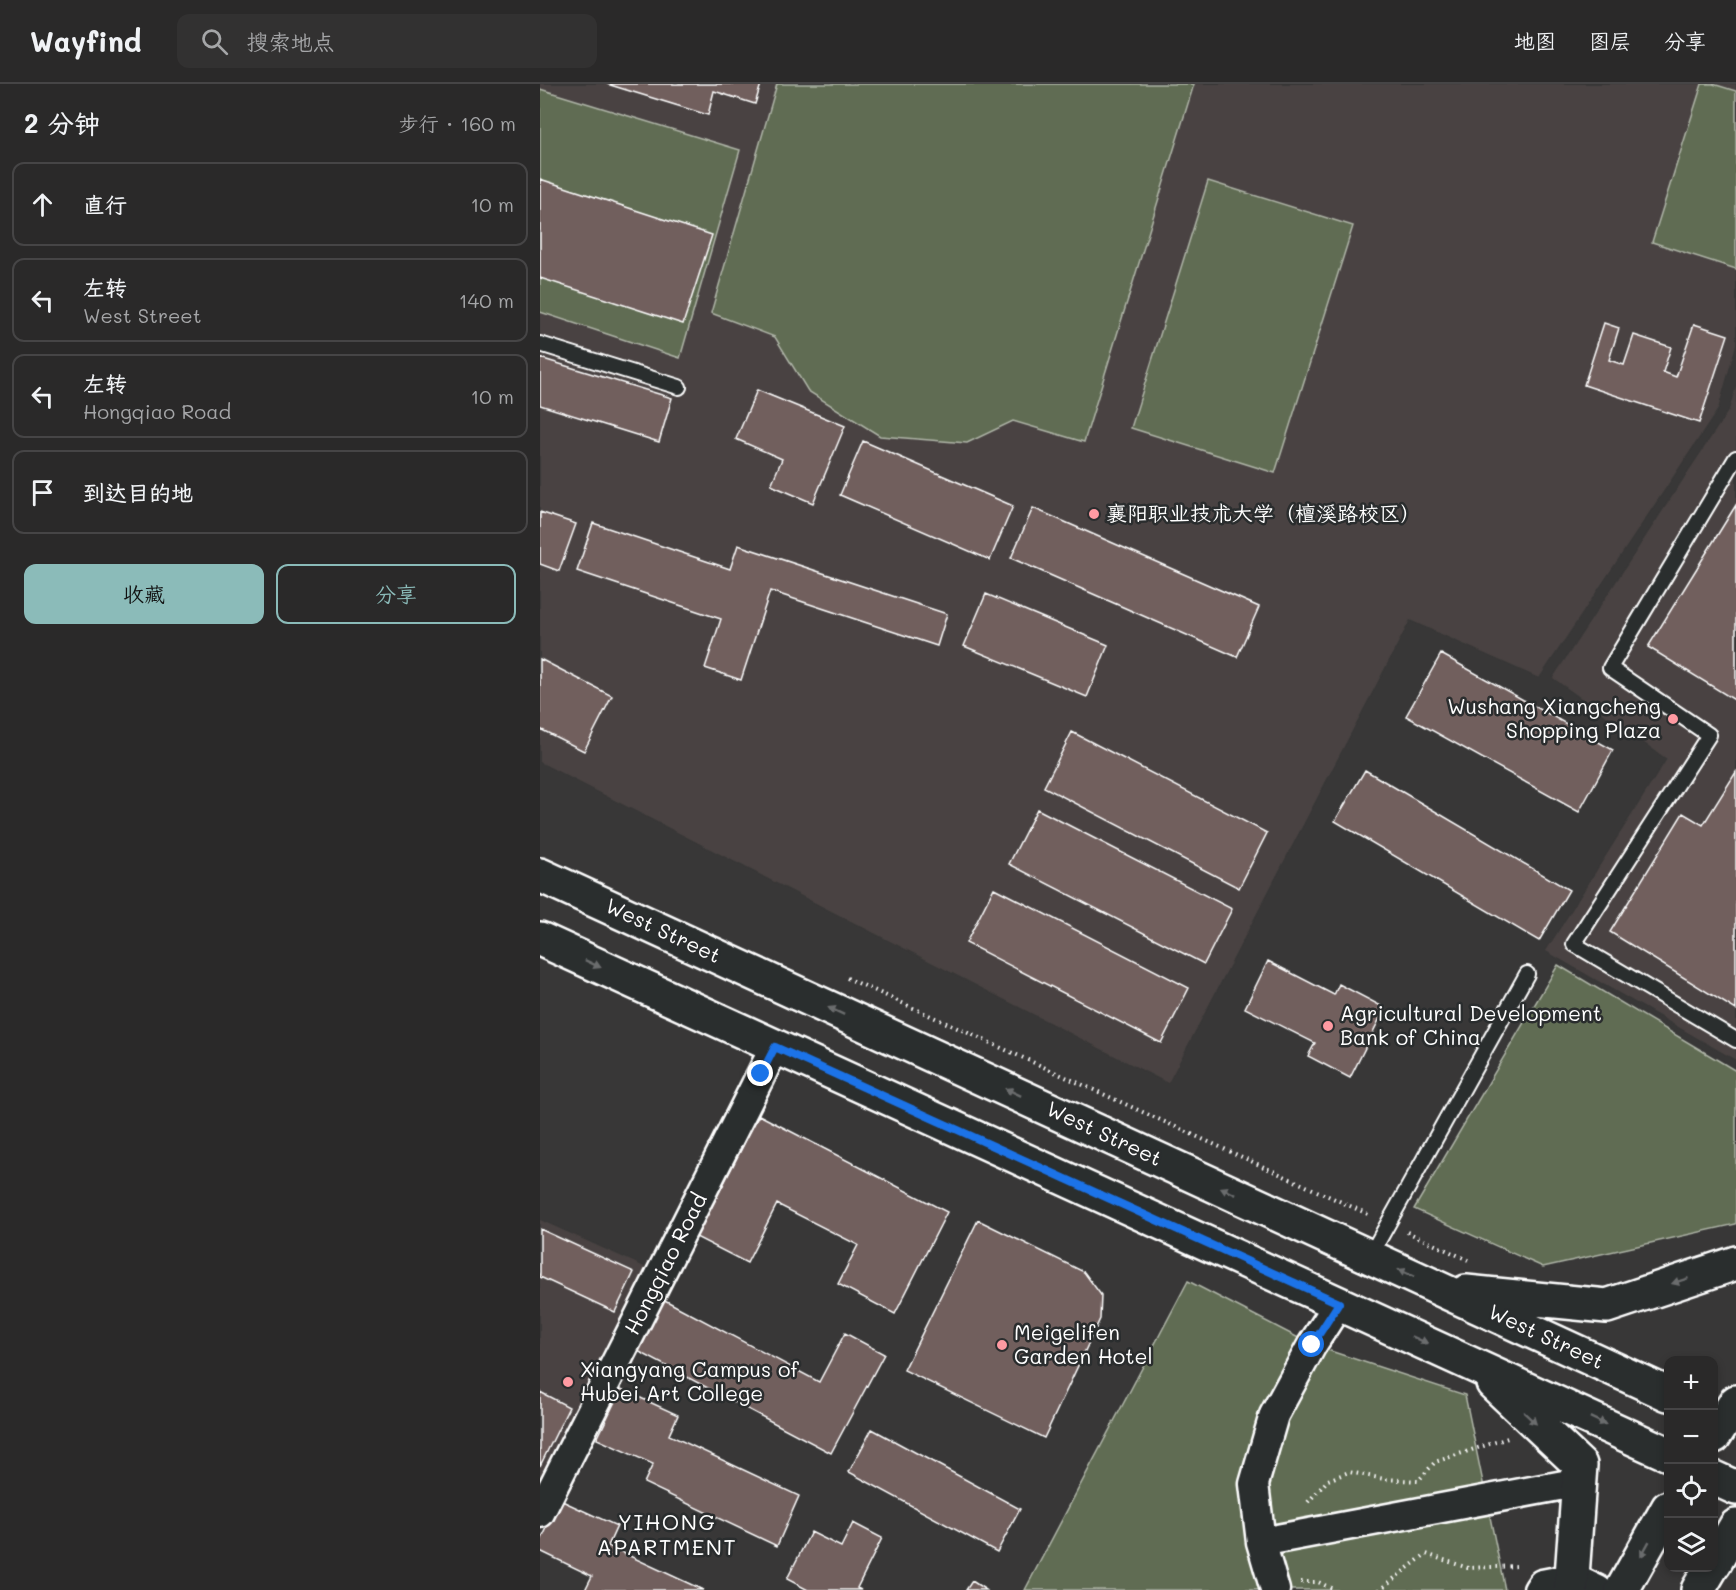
<!DOCTYPE html>
<html lang="zh">
<meta charset="utf-8">
<style>
:root{--surface:#2a2929;--page:#323131;--text:#f1f3f6;--muted:#a5a6a8;--line:#464546;--accent:#8bbbb9}
body{margin:0;font-family:Mali,"LXGW WenKai TC",sans-serif;background:var(--page);color:var(--text)}
.controls{position:absolute;right:18px;bottom:18px;display:grid;overflow:hidden;border-radius:12px;box-shadow:0 3px 9px #0003}
.controls button{width:54px;height:54px;display:grid;place-items:center;padding:0;border:0;border-bottom:2px solid var(--line);background:var(--surface);color:var(--text);font:30px sans-serif}
.stop{position:absolute;width:18px;height:18px;margin:-14px;border:4px solid #1a73e8;border-radius:50%;background:#fff}
.stop.end{background:#1a73e8;border-color:#fff;box-shadow:0 2px 6px #0008}
.list{margin:0;padding:0;list-style:none}
h2{display:flex;justify-content:space-between;align-items:center;height:78px;margin:0;padding:0 24px;font-size:26px}
h2 small{font-size:20px;font-weight:400;color:var(--muted)}
.list li{display:grid;grid-template-columns:39px 1fr auto;gap:18px;align-items:center;box-sizing:border-box;height:84px;margin:0 12px 12px;padding:0 12px;border:2px solid var(--line);border-radius:12px}
.list b{display:block;font-size:22px;white-space:nowrap}
.list p{margin:0;font-size:20px;white-space:nowrap;color:var(--muted)}
.list em{font-size:20px;font-style:normal;color:var(--muted)}
.actions{display:flex;gap:12px;padding:18px 24px}
.actions a{flex:1;padding:14px 0;border:2px solid var(--accent);border-radius:12px;text-align:center;font-size:21px;color:var(--accent)}
.actions .main{background:var(--accent);color:#111}
.icon{flex:none;width:33px;height:33px;fill:none;stroke:currentColor;stroke-width:2;stroke-linecap:round;stroke-linejoin:round}
.map{position:relative;flex:none;width:1196px;height:1506px;overflow:hidden}
header{display:flex;align-items:center;gap:36px;box-sizing:border-box;height:84px;padding:0 30px;background:var(--surface);border-bottom:2px solid var(--line)}
header strong{font-size:28px}
nav{display:flex;gap:33px;margin-inline-start:auto;font-size:21px}
.search{width:420px;height:54px;background:var(--page);display:flex;align-items:center;gap:15px;box-sizing:border-box;padding:0 21px;border-radius:12px;color:var(--muted);font-size:22px}
main{display:flex}
aside{flex:1;background:var(--surface)}
.map>svg:first-child{display:block}
</style>
<header>
<strong>Wayfind</strong>
<div class="search"><svg class="icon" aria-label="search" viewBox="0 0 24 24"><circle cx="10" cy="10" r="6"/><path d="M15 15l6 6"/></svg>搜索地点</div>
<nav><a>地图</a><a>图层</a><a>分享</a></nav>
</header>
<main>
<aside>
<h2>2 分钟<small>步行 · 160 m</small></h2>
<ul class="list">
<li><svg class="icon" aria-label="ahead" viewBox="0 0 24 24"><path d="M12 20V5M6 11l6-6 6 6"/></svg><div><b>直行</b></div><em>10 m</em></li>
<li><svg class="icon" aria-label="left" viewBox="0 0 24 24"><path d="M17 20v-9H6M10 6l-5 5 5 5"/></svg><div><b>左转</b><p>West Street</p></div><em>140 m</em></li>
<li><svg class="icon" aria-label="left" viewBox="0 0 24 24"><path d="M17 20v-9H6M10 6l-5 5 5 5"/></svg><div><b>左转</b><p>Hongqiao Road</p></div><em>10 m</em></li>
<li><svg class="icon" aria-label="arrive" viewBox="0 0 24 24"><path d="M6 21V4h12l-3 4 3 4H6"/></svg><div><b>到达目的地</b></div></li>
</ul>
<div class="actions"><a class="main">收藏</a><a>分享</a></div>
</aside>
<div class="map">
<svg width="1196" height="1506" viewBox="0 0 1196 1506">
<rect width="100%" height="100%" fill="#383737"/>
<filter id="ink" filterUnits="userSpaceOnUse"><feTurbulence type="fractalNoise" baseFrequency=".0167" numOctaves="2"/><feDisplacementMap in="SourceGraphic" scale="12" xChannelSelector="R" yChannelSelector="G"/><feConvolveMatrix kernelMatrix="1 2 1 2 8 2 1 2 1" color-interpolation-filters="sRGB"/></filter>
<g filter="url(#ink)">
<path fill="#494342" d="M0 0H1196V260L1178 325 999 594 870 536 628 999 0 678Z
M1196 303V976L1006 867 1127 675 1013 594 1189 326Z
M0 1136 111 1186 0 1410Z"/>
<path fill="#616c53" stroke="#b0b6a9" stroke-width="1.5" d="M237 0H654L544 358 473 337 427 359 340 352 268 307 235 253 171 229Z
M1162 0H1173L1196 7V185L1112 158Z
M0 5 200 66 140 274 0 228Z
M668 97 813 142 735 389 591 344Z
M1018 881 1196 987V1140L1003 1183 874 1125Z
M648 1197 772 1261 925 1311 965 1506H485Z"/>
<path fill="#715e5d" stroke="#fff" stroke-width="1.5" d="M67 0H221L215 20 174 7 168 31Z
M0 95 172 151 143 240 0 194Z
M1064 239 1079 244 1069 276 1084 281 1094 251 1131 263 1123 288 1136 293 1154 240 1188 251 1159 339 1044 301Z
M0 274 132 314 119 358 0 321Z
M217 306 305 342 273 419 231 401 242 375 196 355Z
M323 357 473 422 450 476 300 411Z
M1196 421V617L1108 563Z
M493 424 719 523 697 573 471 474Z
M0 428 36 440 19 487 0 480Z
M53 439 190 485 198 461 407 530 397 562 230 507 201 596 165 584 181 535 37 487Z
M446 510 568 561 547 613 424 562Z
M901 570 1073 666 1039 728 866 632Z
M0 575 72 612 44 667 0 645Z
M532 648 727 749 699 804 504 703Z
M825 686 1029 806 999 857 795 737Z
M1196 688V926L1070 848 1143 729 1163 741Z
M497 725 692 825 664 880 469 780Z
M454 804 649 904 621 959 426 859Z
M728 877 794 911 799 900 845 924 810 994 768 972 775 959 705 924Z
M219 1031 407 1128 355 1230 298 1200 318 1161 237 1120 207 1179 156 1153Z
M438 1136 544 1188 561 1211 560 1235 504 1354 364 1286Z
M0 1145 94 1188 75 1228 0 1193Z
M119 1213 279 1298 305 1249 344 1270 291 1369 92 1264Z
M81 1305 138 1331 129 1351 259 1412 237 1462 104 1399 113 1380 57 1355Z
M0 1308 29 1323 0 1382Z
M332 1345 480 1425 457 1468 309 1388Z
M20 1416 77 1442 68 1462 163 1506H45L52 1492 0 1467V1459Z
M313 1439 342 1454 317 1504 321 1506H268L247 1495 271 1448 301 1463Z
M432 1497 446 1506H426Z"/>
<g fill="none" stroke-linecap="round" stroke-linejoin="round">
<g stroke="#fff" stroke-width="18">
<path id="lane" d="M0 260 139 303
M1196 374 1070 584 1169 651 1034 860 1196 956
M830 1172 987 890"/>
</g>
<g stroke="#fff" stroke-width="33">
<path id="street" d="M0 1429 235 963
M721 1458 1040 1398
M735 1506 721 1458 714 1400 734 1331 772 1261 799 1219
M998 1506 1002 1500 1033 1494 1058 1506"/>
</g>
<g stroke="#fff" stroke-width="38">
<path id="primary" d="M0 791 1128 1310
M0 855 1128 1370
M926 1208 1067 1222 1196 1179
M953 1299 1040 1381 1031 1506
M1174 1394 1196 1404"/>
</g>
<g stroke="#fff" stroke-width="38">
<path id="highway" d="M1174 1352 1196 1318
M1174 1480 1196 1442
M1082 1506 1128 1424
M1158 1506 1171 1484"/>
</g>
<path stroke="#fff" stroke-width="4" stroke-dasharray="1.5 4.5" stroke-linecap="butt" d="M307 894 830 1131
M867 1148 928 1176
M768 1418 788 1396 809 1388 844 1395 878 1397 895 1378 968 1354
M761 1498H778L795 1506
M839 1506 886 1470 928 1484 979 1482"/>
<use href="#lane" stroke="#2a2d2e" stroke-width="14"/>
<use href="#street" stroke="#2a2d2e" stroke-width="28"/>
<use href="#primary" stroke="#2a2d2e" stroke-width="33"/>
<use href="#highway" stroke="#2a2d2e" stroke-width="33"/>
</g>
<defs><path id="oneway-solid" d="M-6-.8H1V-3.2L6.5 0L1 3.2V.8H-6Z" transform="scale(1.5)"/></defs>
<g fill="#6a6c6d">
<use href="#oneway-solid" transform="translate(53 880) rotate(25)"/>
<use href="#oneway-solid" transform="translate(296 927) rotate(-155)"/>
<use href="#oneway-solid" transform="translate(473 1008) rotate(-155)"/>
<use href="#oneway-solid" transform="translate(688 1107) rotate(-155)"/>
<use href="#oneway-solid" transform="translate(866 1189) rotate(-155)"/>
<use href="#oneway-solid" transform="translate(1140 1197) rotate(162)"/>
<use href="#oneway-solid" transform="translate(880 1256) rotate(24)"/>
<use href="#oneway-solid" transform="translate(990 1334) rotate(43)"/>
<use href="#oneway-solid" transform="translate(1058 1337) rotate(25)"/>
<use href="#oneway-solid" transform="translate(1105 1465) rotate(119)"/>
</g>
</g>
<g fill="none" stroke-linecap="round" stroke-linejoin="round" filter="url(#ink)">
<path stroke="#1a73e8" stroke-width="8" d="M221 990 235 963 799 1219 772 1261"/>
</g>
<g fill="#ff9aa2" stroke="#2a2d2e" stroke-width="2">
<circle cx="554" cy="430" r="6"/>
<circle cx="1133" cy="635" r="6"/>
<circle cx="788" cy="942" r="6"/>
<circle cx="462" cy="1261" r="6"/>
<circle cx="28" cy="1298" r="6"/>
</g>
<g text-anchor="middle" stroke-width="5" stroke-linejoin="round" paint-order="stroke">
<g font-size="21" fill="#fff" stroke="#2a2d2e" text-anchor="start">
<text x="566" y="437">襄阳职业技术大学（檀溪路校区）</text>
<text x="1121" y="630" text-anchor="end">Wushang Xiangcheng<tspan x="1121" dy="24">Shopping Plaza</tspan></text>
<text x="800" y="937">Agricultural Development<tspan x="800" dy="24">Bank of China</tspan></text>
<text x="474" y="1256">Meigelifen<tspan x="474" dy="24">Garden Hotel</tspan></text>
<text x="40" y="1293">Xiangyang Campus of<tspan x="40" dy="24">Hubei Art College</tspan></text>
</g>
<g font-size="21" fill="#fff" stroke="#2a2d2e">
<text transform="translate(123 847) rotate(25)" y="7">West Street</text>
<text transform="translate(564 1050) rotate(25)" y="7">West Street</text>
<text transform="translate(126 1180) rotate(-63)" y="7">Hongqiao Road</text>
<text transform="translate(1006 1253) rotate(25)" y="7">West Street</text>
</g>
<g font-size="22" letter-spacing="1.5" fill="#fff" stroke="#2a2d2e">
<text x="127" y="1446">YIHONG<tspan x="127" dy="25">APARTMENT</tspan></text>
</g>
</g>
</svg>
<div class="controls">
<button>+</button>
<button>−</button>
<button><svg class="icon" aria-label="locate" viewBox="0 0 24 24"><circle cx="12" cy="12" r="6"/><path d="M12 2v4M12 18v4M2 12h4M18 12h4"/></svg></button>
<button><svg class="icon" aria-label="layers" viewBox="0 0 24 24"><path d="M12 4l9 5-9 5-9-5zM3 14l9 5 9-5"/></svg></button>
</div>
<div class="stop" style="left:772px;top:1261px"></div>
<div class="stop end" style="left:221px;top:990px"></div>
</div>
</main>
